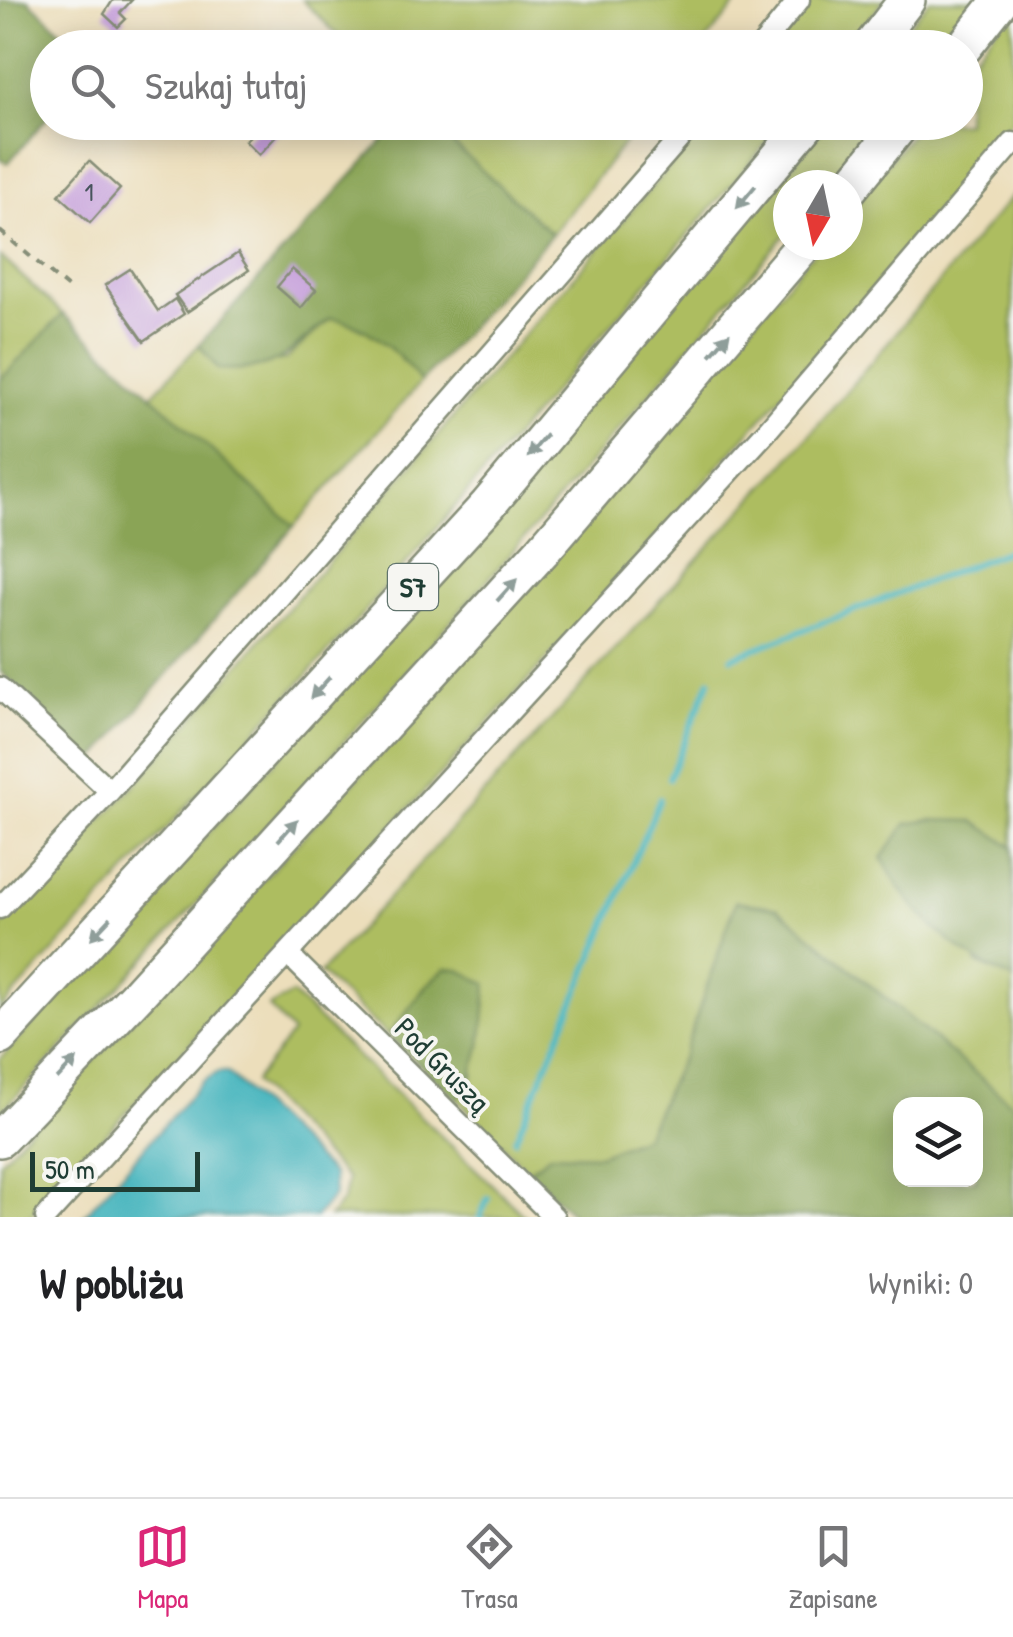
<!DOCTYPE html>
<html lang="pl">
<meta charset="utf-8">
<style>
:root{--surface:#fff;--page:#f2f2f2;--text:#202124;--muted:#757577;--line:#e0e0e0;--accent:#db2777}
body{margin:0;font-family:"Patrick Hand",sans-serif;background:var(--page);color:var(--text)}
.controls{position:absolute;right:30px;bottom:30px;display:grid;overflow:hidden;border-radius:20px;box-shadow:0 5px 25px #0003}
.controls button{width:90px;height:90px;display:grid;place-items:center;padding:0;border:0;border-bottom:2px solid var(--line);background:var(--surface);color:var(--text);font:50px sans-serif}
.compass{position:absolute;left:773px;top:170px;width:90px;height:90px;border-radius:50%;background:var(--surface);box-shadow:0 5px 25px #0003;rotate:189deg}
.scale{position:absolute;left:30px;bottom:25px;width:170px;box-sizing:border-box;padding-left:10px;border:5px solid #1f3d34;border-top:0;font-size:28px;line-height:35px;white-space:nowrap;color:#1f3d34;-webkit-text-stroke:8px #f6f6f2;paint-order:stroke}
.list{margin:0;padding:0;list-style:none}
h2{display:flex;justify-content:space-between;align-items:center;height:130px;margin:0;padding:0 40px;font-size:42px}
h2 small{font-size:32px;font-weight:400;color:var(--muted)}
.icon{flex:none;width:55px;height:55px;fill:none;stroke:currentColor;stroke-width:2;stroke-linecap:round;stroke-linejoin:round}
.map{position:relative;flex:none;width:1013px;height:1217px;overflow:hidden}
.search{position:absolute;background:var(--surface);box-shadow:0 5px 25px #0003;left:30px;right:30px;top:30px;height:110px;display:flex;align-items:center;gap:25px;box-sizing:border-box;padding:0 35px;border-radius:55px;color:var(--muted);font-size:38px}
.sheet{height:280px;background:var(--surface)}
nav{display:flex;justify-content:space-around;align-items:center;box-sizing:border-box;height:140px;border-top:2px solid var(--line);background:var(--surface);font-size:28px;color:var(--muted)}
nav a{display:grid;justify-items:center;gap:5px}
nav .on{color:var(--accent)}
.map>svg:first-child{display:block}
</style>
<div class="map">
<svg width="1013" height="1217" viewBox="0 0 1013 1217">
<rect width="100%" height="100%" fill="#f6f6f2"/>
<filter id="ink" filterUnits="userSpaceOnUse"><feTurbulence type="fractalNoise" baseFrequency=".01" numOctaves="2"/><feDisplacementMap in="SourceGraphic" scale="20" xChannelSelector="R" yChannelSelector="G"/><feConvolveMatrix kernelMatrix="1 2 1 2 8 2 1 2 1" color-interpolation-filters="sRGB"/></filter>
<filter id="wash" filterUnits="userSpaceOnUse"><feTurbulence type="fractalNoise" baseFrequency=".0048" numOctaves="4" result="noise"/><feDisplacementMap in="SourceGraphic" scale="40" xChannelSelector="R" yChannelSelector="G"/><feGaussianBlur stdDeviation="2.25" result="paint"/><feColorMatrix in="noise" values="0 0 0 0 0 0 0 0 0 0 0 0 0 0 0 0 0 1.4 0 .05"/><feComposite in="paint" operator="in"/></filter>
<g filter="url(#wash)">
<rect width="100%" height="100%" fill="#ecdebb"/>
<path fill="#adbd60" stroke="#667d4a" stroke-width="2.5" d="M302 0H740L701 47 351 48Z
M811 0H885L846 47 770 48Z
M929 0H977L939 47 890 48Z
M1013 8V119L829 342 542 665 29 1217H0V1161L384 750 820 245H848V211L920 123 966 122V66Z
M430 123H640L552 234Z
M707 123H784L355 623 0 1010V927L142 777Z
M828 123H877L826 185H788V231C534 532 273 828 0 1113V1059L368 660Z
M1013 195V847L973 821 976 963 1013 979V1105L778 908 683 1056 645 1136 599 1155 551 1154 528 1171 457 1099 474 1075 426 986 388 1036 320 973 787 461Z
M0 256 63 314 0 380Z
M331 318C369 324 398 352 421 382L294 526 149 398 199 345 218 369 286 359Z
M292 994 526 1217H329L343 1200 347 1179 254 1082 292 1033 269 1007Z"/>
<path fill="#8aa456" stroke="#547045" stroke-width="2.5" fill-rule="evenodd" d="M0 0H28L79 47 48 48 47 118 8 163 0 160Z
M399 123H430L552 234 421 382C398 352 369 324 331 318 285 352 281 373 218 369L199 345Z
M63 314 294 526 92 763 0 671V380Z
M930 820 973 821 1013 847V979C955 954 911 914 882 858L906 824Z
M736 901 778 908 1013 1105V1217H575L528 1171 551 1154 599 1155 645 1136 683 1056ZM900 1104H976V1180H900Z
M446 968 458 969 487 984C484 1028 483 1062 457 1099L388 1036 426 986Z"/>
<path fill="#46b5be" stroke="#327979" stroke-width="2.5" d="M219 1072H227L333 1175 334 1195 316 1217H83L203 1081Z"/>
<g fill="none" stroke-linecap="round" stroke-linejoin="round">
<path stroke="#46b5be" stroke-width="6" d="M731 658 1013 549
M669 778 710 680
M515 1140 660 799
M480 1217 488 1198"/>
</g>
<g id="blocks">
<path fill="#c299d9" d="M113 0H132L120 13 126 19 118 27 104 14Z
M263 122 279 133 259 155 245 141Z
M89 161 120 189 90 223 59 195Z
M238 253 249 270 187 312 175 295Z
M130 269 158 311 175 299 184 314 144 341 105 285Z
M292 269 316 290 301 308 277 287Z"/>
</g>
</g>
<g filter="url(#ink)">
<use href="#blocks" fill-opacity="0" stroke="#868e78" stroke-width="2.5"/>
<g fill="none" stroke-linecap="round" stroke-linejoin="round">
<g stroke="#868e78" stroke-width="25">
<path id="minor" d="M760 48 799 0
M0 688 110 791
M0 908 110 791 694 122
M289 955 554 1217
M46 1217 766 432 1013 143"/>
</g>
<g stroke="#868e78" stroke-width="40">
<path id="motorway" d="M870 48 907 0
M963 48 1001 0
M848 190 903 122
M0 1037 488 505 808 122
M0 1139 138 994 542 551 804 245"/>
</g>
<path stroke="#868e78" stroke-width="4" stroke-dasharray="8 8" stroke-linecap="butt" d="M0 231 68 288"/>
<use href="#minor" stroke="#fff" stroke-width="20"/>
<use href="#motorway" stroke="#fff" stroke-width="35"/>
</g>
<defs><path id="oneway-solid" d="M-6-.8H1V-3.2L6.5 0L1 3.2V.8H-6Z" transform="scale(2.5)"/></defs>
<g fill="#8f9e9a">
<use href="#oneway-solid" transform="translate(746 197) rotate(130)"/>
<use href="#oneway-solid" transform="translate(720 344) rotate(-49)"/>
<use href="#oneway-solid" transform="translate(537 446) rotate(130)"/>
<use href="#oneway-solid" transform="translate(507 590) rotate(-48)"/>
<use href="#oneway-solid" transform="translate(320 688) rotate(132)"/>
<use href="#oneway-solid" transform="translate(288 830) rotate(-48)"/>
<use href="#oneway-solid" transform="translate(101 928) rotate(133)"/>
<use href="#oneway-solid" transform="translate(67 1069) rotate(-46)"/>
</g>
</g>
<g text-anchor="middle" stroke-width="8" stroke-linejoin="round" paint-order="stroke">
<g font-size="25" fill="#48545d">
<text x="89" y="201">1</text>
</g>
<rect fill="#f6f6f2" stroke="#60746d" stroke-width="2.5" x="388" y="564" width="50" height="46" rx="8"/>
<g font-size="28" font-weight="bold" fill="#1f3d34">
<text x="413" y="597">S7</text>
</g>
<g font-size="30" fill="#1f3d34" stroke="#f6f6f2">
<text transform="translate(442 1065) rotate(45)" y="10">Pod Gruszą</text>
</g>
</g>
</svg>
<div class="controls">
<button><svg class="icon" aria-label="layers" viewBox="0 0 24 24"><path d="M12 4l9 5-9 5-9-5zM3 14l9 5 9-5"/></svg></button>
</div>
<svg class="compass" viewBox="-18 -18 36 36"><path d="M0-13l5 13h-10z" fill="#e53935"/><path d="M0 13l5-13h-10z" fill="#757577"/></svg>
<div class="scale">50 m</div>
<div class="search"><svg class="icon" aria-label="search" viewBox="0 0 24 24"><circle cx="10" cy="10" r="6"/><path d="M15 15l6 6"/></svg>Szukaj tutaj</div>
</div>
<section class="sheet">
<h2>W pobliżu<small>Wyniki: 0</small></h2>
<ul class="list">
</ul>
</section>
<nav>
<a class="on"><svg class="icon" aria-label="map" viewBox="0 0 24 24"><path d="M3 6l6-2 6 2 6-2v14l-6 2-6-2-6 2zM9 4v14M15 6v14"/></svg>Mapa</a>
<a><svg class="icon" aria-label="directions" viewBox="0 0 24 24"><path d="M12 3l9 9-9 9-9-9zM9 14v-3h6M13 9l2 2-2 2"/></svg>Trasa</a>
<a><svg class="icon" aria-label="saved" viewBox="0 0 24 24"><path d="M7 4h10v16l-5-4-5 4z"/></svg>Zapisane</a>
</nav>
